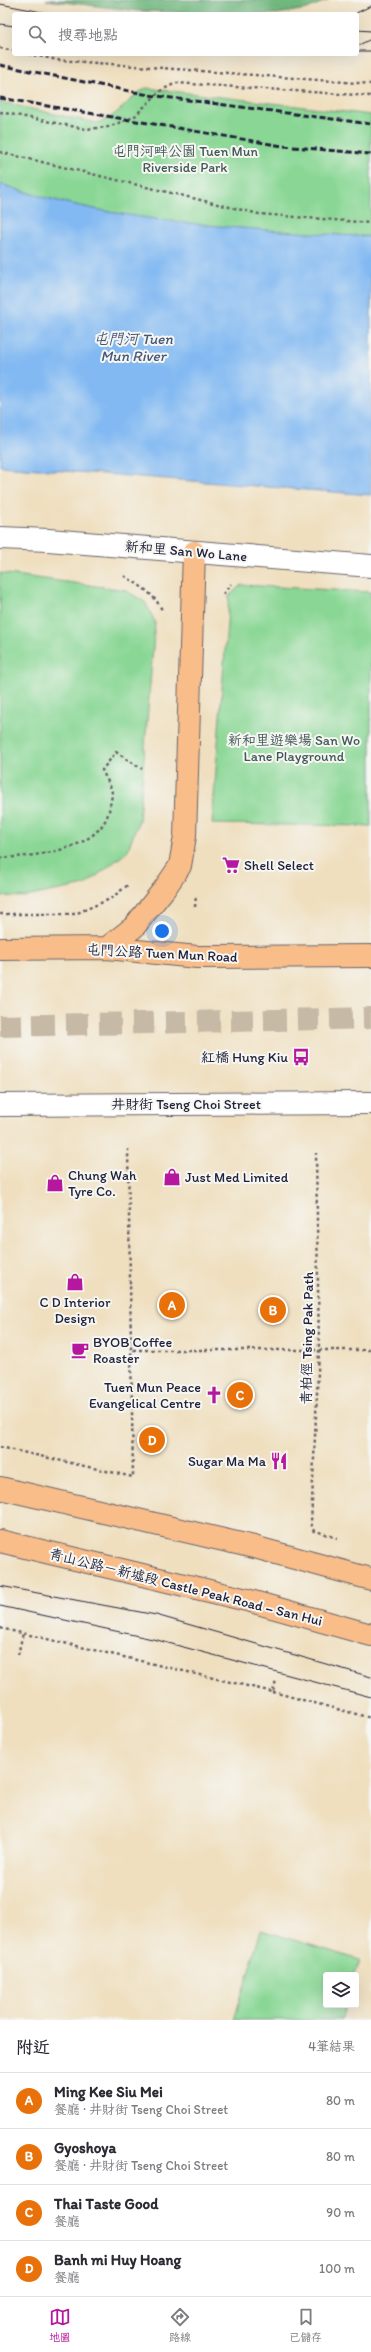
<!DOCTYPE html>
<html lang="zh-TW">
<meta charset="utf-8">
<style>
:root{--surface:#fff;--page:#f7f7f7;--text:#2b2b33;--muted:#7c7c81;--line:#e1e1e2;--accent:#b5179e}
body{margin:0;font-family:Itim,"LXGW WenKai TC",sans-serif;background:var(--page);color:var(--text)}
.controls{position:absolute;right:12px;bottom:12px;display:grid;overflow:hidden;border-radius:4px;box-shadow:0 4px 16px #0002}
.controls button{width:36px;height:36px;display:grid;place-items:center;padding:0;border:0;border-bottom:1px solid var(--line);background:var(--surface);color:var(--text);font:20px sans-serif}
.you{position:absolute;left:162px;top:931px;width:14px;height:14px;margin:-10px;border:3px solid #fff;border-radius:50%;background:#1a73e8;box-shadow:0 0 0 6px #1a73e833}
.badge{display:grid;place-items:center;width:26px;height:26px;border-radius:50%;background:var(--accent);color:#fff;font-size:13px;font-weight:700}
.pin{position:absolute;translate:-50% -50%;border:2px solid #fff;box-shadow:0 1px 4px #0006}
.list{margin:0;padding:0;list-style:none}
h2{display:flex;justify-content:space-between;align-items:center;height:52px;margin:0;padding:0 16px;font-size:17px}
h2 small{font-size:13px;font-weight:400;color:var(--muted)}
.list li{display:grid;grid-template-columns:26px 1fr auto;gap:12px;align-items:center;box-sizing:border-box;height:56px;padding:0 16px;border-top:1px solid var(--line)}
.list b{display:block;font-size:15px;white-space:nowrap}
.list p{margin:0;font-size:13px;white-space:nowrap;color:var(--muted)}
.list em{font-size:13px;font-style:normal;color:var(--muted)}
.icon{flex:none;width:22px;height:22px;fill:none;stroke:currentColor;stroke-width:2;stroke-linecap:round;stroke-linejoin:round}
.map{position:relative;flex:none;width:371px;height:2020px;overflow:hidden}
.search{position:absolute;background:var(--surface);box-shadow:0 4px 16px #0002;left:12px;right:12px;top:12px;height:44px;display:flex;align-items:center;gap:10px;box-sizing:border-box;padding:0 14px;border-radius:4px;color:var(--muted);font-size:15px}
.sheet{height:276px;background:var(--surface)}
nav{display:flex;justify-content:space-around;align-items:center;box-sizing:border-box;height:56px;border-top:1px solid var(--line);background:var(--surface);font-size:11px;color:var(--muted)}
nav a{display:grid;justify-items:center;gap:2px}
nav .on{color:var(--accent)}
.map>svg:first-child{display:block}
</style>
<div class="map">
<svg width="371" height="2020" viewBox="0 0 371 2020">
<rect width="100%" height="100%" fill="#f6f6f2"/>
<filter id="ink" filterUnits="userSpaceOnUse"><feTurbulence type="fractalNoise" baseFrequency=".025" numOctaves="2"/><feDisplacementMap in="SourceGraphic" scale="8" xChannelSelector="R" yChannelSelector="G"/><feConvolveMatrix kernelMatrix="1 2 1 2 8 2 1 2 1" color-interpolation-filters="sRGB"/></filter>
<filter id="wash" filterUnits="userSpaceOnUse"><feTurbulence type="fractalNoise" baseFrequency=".012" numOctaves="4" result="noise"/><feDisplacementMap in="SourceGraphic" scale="16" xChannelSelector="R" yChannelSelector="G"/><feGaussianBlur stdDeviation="0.9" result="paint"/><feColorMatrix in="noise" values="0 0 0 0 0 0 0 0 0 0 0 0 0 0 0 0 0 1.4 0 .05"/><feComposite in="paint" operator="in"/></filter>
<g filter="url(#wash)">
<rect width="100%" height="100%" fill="#efdfbf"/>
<path fill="#8ad795" stroke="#567c68" d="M146 88 371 115V236C340 237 308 233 277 231 184 226 89 214 0 184V102L96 123C119 118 126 99 146 88Z
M0 573 125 590 145 602 155 622 139 820 127 852 85 885 25 897 0 896Z
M241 585 371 592V826L212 824 229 596Z
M261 1930 360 1960 355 1975H326V2005H346L341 2020H234Z"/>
<path fill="#6fb87e" stroke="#486d5c" d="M46 0H328L307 9 277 14H251L139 11Z"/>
<path fill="#82b9f2" stroke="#526e96" d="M0 184C121 225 245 228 371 237V495L0 466Z"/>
</g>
<g filter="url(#ink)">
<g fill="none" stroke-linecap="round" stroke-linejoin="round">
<path stroke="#c6b9a5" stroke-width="22" stroke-dasharray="22 11" stroke-linecap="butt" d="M0 1026 371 1018"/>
<g stroke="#6a6469" stroke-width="24">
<path id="minor" d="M0 538 48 540 371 566
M0 1105 371 1103"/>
</g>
<g stroke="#6a6469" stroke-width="24">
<path id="major" d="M0 1488 254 1547 371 1579
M0 1541 247 1600 371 1635"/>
</g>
<g stroke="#6a6469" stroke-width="24">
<path id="highway" d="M107 948 134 927 165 888 180 866 185 836 194 552
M0 949 107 948 197 957 371 956"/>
</g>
<path stroke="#6a6469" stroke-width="2.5" stroke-dasharray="3 3" stroke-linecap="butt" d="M0 48 14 51
M28 54 58 60 371 84
M0 112 86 129 108 127 134 117 160 91 176 83 371 96
M0 152 259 214 371 223
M124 576C140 585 154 594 162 610
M223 594 231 584
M0 858C36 856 105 851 110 805 111 801 112 796 112 793 111 785 105 777 102 770L116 752 142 769
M195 907 196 895
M0 914H75L110 899 128 885
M133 1350H371
M0 1447 133 1477 128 1149
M313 1530 337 1538
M314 1532 311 1523 319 1350 316 1153
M0 1628 273 1692 276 1680
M18 1655 23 1633
M273 1692 371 1718"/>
<use href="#minor" stroke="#fff" stroke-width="22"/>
<use href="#major" stroke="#f9bd89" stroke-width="22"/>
<use href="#highway" stroke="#f9bd89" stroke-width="22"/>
<path stroke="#22223b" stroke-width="1" d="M0 4 52 14
M354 14 371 6
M0 24 14 26
M357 30 371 31
M357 46 371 39
M357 51H371
M0 1586 156 1615 371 1677
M0 1606 157 1640 371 1697"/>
<path stroke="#22223b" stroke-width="3" stroke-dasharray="6 3" stroke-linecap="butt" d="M0 65 149 95 371 124
M0 98 283 146 371 154"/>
</g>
</g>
<defs>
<g id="supermarket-bare" transform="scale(1.38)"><path d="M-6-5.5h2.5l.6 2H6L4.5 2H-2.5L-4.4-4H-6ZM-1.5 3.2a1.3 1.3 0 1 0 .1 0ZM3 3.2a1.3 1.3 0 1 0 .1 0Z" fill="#b5179e" stroke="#f6f6f2" stroke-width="2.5" paint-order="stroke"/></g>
<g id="bus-bare" transform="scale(1.38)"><path d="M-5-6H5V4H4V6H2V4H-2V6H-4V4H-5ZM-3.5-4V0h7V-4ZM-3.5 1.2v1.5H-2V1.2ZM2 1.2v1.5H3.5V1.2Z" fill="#b5179e" stroke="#f6f6f2" stroke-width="2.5" paint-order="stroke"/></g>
<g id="shop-bare" transform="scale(1.38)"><path d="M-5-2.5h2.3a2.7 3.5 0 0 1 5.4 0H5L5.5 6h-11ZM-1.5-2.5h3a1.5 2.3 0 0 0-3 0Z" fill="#b5179e" stroke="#f6f6f2" stroke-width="2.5" paint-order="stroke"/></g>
<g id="cafe-bare" transform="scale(1.38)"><path d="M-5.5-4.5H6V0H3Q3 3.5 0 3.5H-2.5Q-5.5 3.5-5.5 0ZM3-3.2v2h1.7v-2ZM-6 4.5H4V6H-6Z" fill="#b5179e" stroke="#f6f6f2" stroke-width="2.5" paint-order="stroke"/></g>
<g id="church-bare" transform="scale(1.38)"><path d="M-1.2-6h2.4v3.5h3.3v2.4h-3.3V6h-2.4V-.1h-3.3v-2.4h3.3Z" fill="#b5179e" stroke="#f6f6f2" stroke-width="2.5" paint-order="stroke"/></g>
<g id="restaurant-bare" transform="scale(1.38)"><path d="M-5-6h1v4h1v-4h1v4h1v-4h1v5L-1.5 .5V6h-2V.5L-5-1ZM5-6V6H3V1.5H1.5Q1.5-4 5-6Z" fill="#b5179e" stroke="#f6f6f2" stroke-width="2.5" paint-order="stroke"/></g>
</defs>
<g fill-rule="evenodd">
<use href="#supermarket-bare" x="231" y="865"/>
<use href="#bus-bare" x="301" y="1057"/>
<use href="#shop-bare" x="172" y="1177"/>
<use href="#shop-bare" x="55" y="1183"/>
<use href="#shop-bare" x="75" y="1282"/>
<use href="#cafe-bare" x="80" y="1350"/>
<use href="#church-bare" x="214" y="1395"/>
<use href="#restaurant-bare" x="279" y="1461"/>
</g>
<g text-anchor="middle" stroke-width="4" stroke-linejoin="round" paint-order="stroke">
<g font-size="14" fill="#415856" stroke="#f6f6f2">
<text x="185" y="156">屯門河畔公園 Tuen Mun<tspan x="185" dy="16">Riverside Park</tspan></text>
<text x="294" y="745">新和里遊樂場 San Wo<tspan x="294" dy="16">Lane Playground</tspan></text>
</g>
<g font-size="14" fill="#22223b" stroke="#f6f6f2">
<text transform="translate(186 551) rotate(5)" y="5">新和里 San Wo Lane</text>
<text transform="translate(162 953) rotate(3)" y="5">屯門公路 Tuen Mun Road</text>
<text x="186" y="1109">井財街 Tseng Choi Street</text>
<text transform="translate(307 1338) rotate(-89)" y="5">青柏徑 Tsing Pak Path</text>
<text transform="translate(186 1587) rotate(14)" y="5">青山公路－新墟段 Castle Peak Road – San Hui</text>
</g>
<g font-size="14" fill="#22223b" stroke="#f6f6f2" text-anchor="start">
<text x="244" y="870">Shell Select</text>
<text x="288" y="1062" text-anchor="end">紅橋 Hung Kiu</text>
<text x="68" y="1180">Chung Wah<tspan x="68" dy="16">Tyre Co.</tspan></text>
<text x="185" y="1182">Just Med Limited</text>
<text x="75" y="1307" text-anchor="middle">C D Interior<tspan x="75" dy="16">Design</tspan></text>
<text x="93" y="1347">BYOB Coffee<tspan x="93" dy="16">Roaster</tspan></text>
<text x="201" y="1392" text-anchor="end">Tuen Mun Peace<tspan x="201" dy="16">Evangelical Centre</tspan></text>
<text x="266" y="1466" text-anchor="end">Sugar Ma Ma</text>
</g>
<g font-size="15" font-style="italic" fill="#44577b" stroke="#f6f6f2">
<text x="133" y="344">屯門河 Tuen<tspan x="133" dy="17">Mun River</tspan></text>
</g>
</g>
</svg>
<div class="controls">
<button><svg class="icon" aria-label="layers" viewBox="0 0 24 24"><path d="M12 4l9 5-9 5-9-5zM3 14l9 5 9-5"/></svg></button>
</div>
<div class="you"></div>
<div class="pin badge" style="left:172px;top:1305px;background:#e8710a">A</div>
<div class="pin badge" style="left:273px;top:1310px;background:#e8710a">B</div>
<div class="pin badge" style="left:240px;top:1395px;background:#e8710a">C</div>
<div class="pin badge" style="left:152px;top:1440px;background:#e8710a">D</div>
<div class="search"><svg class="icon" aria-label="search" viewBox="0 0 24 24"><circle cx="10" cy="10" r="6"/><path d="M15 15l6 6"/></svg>搜尋地點</div>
</div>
<section class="sheet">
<h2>附近<small>4筆結果</small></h2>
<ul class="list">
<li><span class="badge" style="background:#e8710a">A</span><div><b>Ming Kee Siu Mei</b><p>餐廳 · 井財街 Tseng Choi Street</p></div><em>80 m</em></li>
<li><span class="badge" style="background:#e8710a">B</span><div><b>Gyoshoya</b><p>餐廳 · 井財街 Tseng Choi Street</p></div><em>80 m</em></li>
<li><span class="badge" style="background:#e8710a">C</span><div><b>Thai Taste Good</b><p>餐廳</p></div><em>90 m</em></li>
<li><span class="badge" style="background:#e8710a">D</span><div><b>Banh mi Huy Hoang</b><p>餐廳</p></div><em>100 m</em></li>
</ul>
</section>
<nav>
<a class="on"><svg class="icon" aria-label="map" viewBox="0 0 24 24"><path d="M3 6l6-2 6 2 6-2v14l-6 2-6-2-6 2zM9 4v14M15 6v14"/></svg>地圖</a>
<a><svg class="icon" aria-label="directions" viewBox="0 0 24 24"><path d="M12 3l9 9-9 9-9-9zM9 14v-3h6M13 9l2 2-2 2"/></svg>路線</a>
<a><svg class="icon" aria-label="saved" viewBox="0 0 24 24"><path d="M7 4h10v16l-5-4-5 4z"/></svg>已儲存</a>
</nav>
